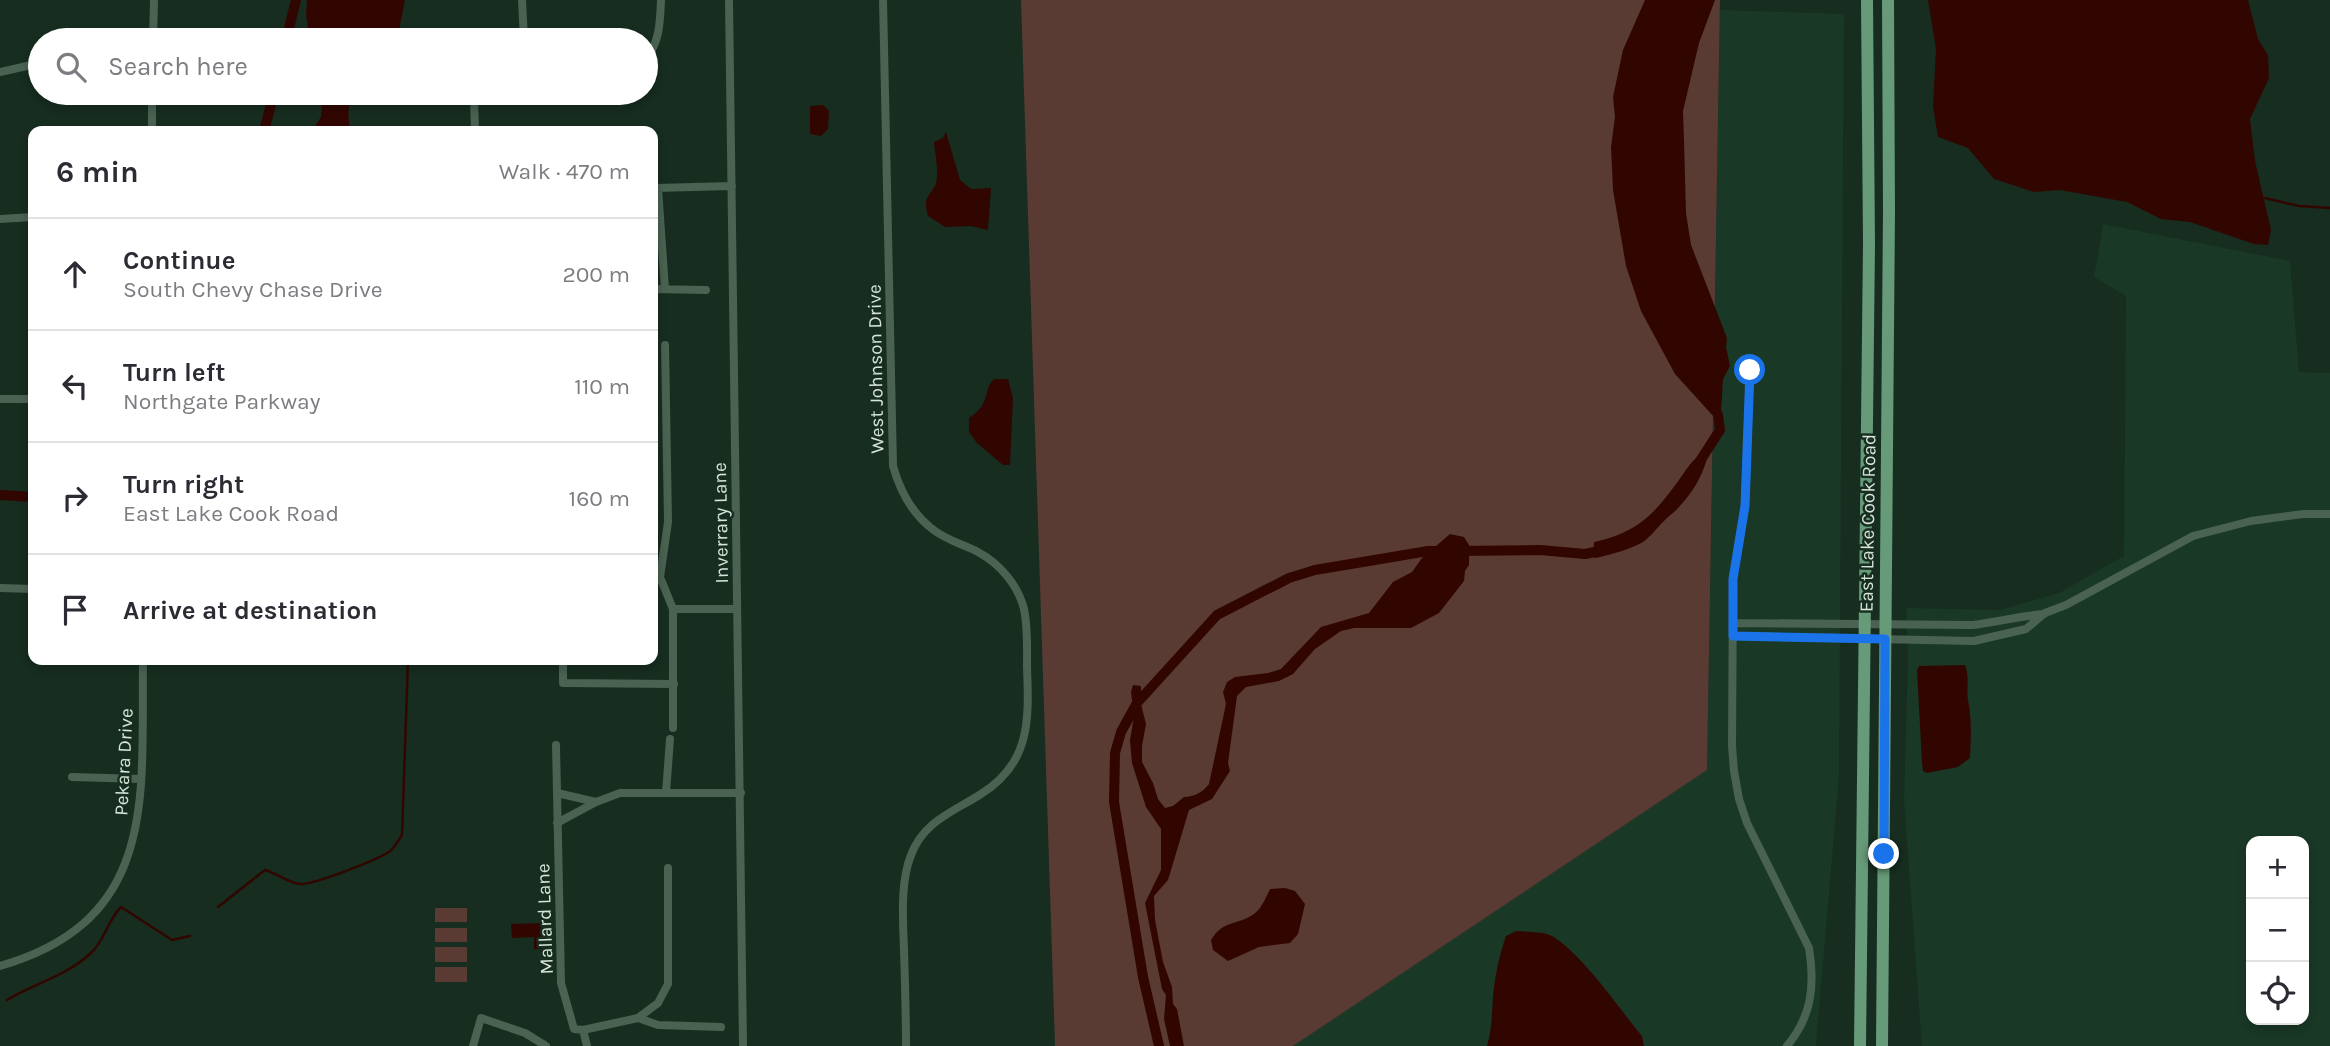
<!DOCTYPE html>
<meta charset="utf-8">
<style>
:root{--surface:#fff;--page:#f2f2f3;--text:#2b2b33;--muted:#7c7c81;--line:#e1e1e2}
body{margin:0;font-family:Karla,sans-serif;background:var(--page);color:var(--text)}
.controls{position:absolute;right:21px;bottom:21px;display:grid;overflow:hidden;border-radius:14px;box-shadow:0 4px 10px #0003}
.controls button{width:63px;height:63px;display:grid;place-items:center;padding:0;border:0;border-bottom:2px solid var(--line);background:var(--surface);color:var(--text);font:35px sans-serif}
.stop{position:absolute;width:21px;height:21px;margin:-16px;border:5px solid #1a73e8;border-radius:50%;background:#fff}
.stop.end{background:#1a73e8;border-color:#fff;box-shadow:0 2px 7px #0008}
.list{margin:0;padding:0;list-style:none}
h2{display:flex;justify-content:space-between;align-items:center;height:91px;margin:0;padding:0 28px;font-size:30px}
h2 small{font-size:23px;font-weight:400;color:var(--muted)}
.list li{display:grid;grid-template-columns:46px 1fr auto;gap:21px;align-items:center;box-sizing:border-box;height:112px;padding:0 28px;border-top:2px solid var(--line)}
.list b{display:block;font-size:26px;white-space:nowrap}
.list p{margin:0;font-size:23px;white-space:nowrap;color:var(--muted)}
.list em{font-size:23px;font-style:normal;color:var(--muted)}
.icon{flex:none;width:38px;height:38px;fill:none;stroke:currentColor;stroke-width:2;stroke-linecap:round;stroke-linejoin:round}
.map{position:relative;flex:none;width:2330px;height:1046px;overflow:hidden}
.search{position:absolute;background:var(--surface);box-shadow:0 4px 10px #0003;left:28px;top:28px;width:630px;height:77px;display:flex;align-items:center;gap:18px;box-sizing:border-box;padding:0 24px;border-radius:38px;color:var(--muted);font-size:26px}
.panel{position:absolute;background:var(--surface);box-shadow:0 4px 10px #0003;left:28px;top:126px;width:630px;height:539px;border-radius:14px}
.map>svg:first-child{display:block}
</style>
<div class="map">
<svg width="2330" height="1046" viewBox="0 0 2330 1046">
<rect width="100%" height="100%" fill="#162d1f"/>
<path fill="#1a3826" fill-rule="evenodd" d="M1720 10 1844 14 1839 776 1816 1046H1293L1707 770Z
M2103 224 2290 261 2299 372 2330 373V1046H1922L1904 802 1908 654 1906 608 2000 610 2059 593 2124 556 2126 296 2094 277ZM2251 841H2304V1020H2251Z"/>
<path fill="#593b34" d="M1021 0H1720L1707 770 1293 1046H1055Z
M435 908H467V922H435Z
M435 928H467V942H435Z
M435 947H467V962H435Z
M435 967H467V982H435Z"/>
<path fill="#310601" d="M307 0H405L397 40H310L306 15Z
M1645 0H1715L1699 43 1683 111 1684 141 1686 213 1691 245 1727 338 1726 347 1730 366 1723 379 1721 413 1714 417 1675 374 1641 311 1626 266 1613 190 1611 147 1615 117 1613 97 1623 50Z
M1928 0H2248L2258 39 2268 55 2269 78 2250 119 2255 161 2271 230 2268 245 2254 244 2190 222 2161 219 2127 202 2060 190 2034 192 1994 179 1968 148 1938 137 1933 107 1936 49Z
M323 93H355C347 104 347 118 351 131H312L321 117Z
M823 105 829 111 828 129 821 136 810 134V106Z
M946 132 960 180 971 189 991 188 988 230 970 226 945 227 928 216C921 192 935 196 937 178 938 166 935 153 934 142L943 138Z
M994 379H1008L1013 398 1010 465H1003L977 443 969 432V418C992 403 982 391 994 379Z
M1705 452 1708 454C1704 474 1693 492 1679 507 1674 513 1668 516 1663 522 1656 529 1651 536 1643 542 1629 550 1612 554 1596 558L1593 557 1594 542C1635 533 1652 517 1676 484 1686 471 1690 460 1705 452Z
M1450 534 1464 537 1469 545V565L1465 571 1464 581 1439 613 1411 628H1354L1341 631 1315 649 1293 674 1279 681 1246 687 1237 696 1228 763 1230 771 1212 799 1189 810 1168 880 1154 896 1155 920 1163 962 1172 987 1173 1004 1177 1009 1184 1046H1170L1164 1019 1166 995 1162 989 1145 903 1161 870V829L1146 807 1132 763 1130 740 1134 716 1131 692 1133 685 1141 686V704L1146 724 1142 746V762L1153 783 1158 799 1165 808 1173 806 1184 797C1194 797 1203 792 1209 784L1226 704 1223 692 1227 682 1235 677 1268 673 1281 669 1321 627 1369 613 1393 582 1412 572 1422 558Z
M1965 665C1970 677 1966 688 1968 700 1972 720 1971 737 1970 758L1958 767 1927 773 1923 771 1922 763 1917 670 1919 666Z
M1285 888 1295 891 1305 904 1298 934 1290 943 1259 947 1228 961 1213 950 1211 940C1224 919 1237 926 1254 914 1262 908 1266 897 1270 889Z
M543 923V949H534V937L512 938 511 924Z
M1516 931C1528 932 1544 931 1554 937 1586 959 1617 1006 1642 1036L1644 1046H1487C1492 1029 1492 1013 1493 996 1495 976 1499 956 1506 936Z"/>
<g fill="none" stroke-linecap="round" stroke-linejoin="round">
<path stroke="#310601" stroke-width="2.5" d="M2265 198 2299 206 2330 208
M218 907 265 870C278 874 288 883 300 884 314 885 376 860 389 852 394 849 398 841 402 835L408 660
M7 1000C35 983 67 976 92 952 105 939 108 920 121 907L172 940 190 936"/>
<path stroke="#310601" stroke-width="10" d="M286 40 296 0
M264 131 274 93
M1700 461 1720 430 1718 415
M0 495 33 497
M1456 551 1540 550 1585 554 1604 550
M1159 1046 1143 977 1114 802 1115 753 1121 732 1137 703 1217 615 1289 578 1315 570 1428 551H1441"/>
<path stroke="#496251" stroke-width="8" d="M522 0 524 40
M729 0 743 1046
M883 0 893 466C900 491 911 512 931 528 945 540 963 544 978 552 1000 564 1018 585 1024 609 1028 628 1027 648 1027 667 1029 719 1031 763 981 794 953 812 924 821 911 855 900 882 903 921 904 950 905 982 906 1014 906 1046
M432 37H523
M153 40 154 0
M646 60C660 40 660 23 661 0
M0 72 40 63
M474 97 475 131
M152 131V93
M656 188 732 186
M658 188 665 289
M0 219 33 217
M653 289 706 290
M665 345 668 522 660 577 673 609V728
M1750 370 1745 506 1733 579 1732 746 1734 771 1739 799 1747 823 1809 948C1815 986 1812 1016 1787 1046
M0 399H33
M0 588 33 589
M673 609H737
M1733 623 1973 625C1997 622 2020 616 2044 614
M1733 636 1974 641 2026 629 2045 613 2066 605 2193 536 2251 521 2303 514H2330
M563 660V683L674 684
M556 745 561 983 574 1029 583 1030 638 1018 658 1003 668 984V868
M72 777 141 779
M557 793 596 802
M666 793 670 739
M557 823 596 802 620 793H741
M0 966C160 920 141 795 143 660
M638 1018 658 1025 721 1027
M583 1030 587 1046
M473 1046 481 1018 525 1033 546 1046"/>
<path stroke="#679a79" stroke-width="12" d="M1860 1046 1869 244 1867 0
M1882 1046 1889 211 1888 0"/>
</g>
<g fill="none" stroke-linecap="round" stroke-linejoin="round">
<path stroke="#1a73e8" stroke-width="9" d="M1750 370 1745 506 1733 579V636L1885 639 1884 854"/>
</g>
<g text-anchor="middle" stroke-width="5" stroke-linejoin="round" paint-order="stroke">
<g font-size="19" fill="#d6e4da" stroke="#162d1f">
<text transform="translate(875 369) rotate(-91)" y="7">West Johnson Drive</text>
<text transform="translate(720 523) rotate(-91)" y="7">Inverrary Lane</text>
<text transform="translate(1867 523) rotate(-89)" y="7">East Lake Cook Road</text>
<text transform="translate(123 762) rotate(-87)" y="7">Pekara Drive</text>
<text transform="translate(544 919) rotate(-92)" y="7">Mallard Lane</text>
</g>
</g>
</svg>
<div class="controls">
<button>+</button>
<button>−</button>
<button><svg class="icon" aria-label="locate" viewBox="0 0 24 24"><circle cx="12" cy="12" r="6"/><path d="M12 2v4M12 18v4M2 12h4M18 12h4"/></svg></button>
</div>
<div class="stop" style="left:1750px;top:370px"></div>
<div class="stop end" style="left:1884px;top:854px"></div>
<div class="search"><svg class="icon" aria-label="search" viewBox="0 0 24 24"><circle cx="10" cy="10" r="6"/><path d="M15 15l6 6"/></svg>Search here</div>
<section class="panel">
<h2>6 min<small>Walk · 470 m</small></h2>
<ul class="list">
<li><svg class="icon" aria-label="ahead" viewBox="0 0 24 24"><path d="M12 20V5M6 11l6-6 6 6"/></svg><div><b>Continue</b><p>South Chevy Chase Drive</p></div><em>200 m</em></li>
<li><svg class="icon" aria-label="left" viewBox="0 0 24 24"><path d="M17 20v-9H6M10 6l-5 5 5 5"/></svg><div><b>Turn left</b><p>Northgate Parkway</p></div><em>110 m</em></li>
<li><svg class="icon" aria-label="right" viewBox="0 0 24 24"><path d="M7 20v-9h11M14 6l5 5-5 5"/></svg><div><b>Turn right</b><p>East Lake Cook Road</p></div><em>160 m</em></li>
<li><svg class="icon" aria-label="arrive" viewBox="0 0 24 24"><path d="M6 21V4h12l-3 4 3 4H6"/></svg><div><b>Arrive at destination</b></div></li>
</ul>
</section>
</div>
